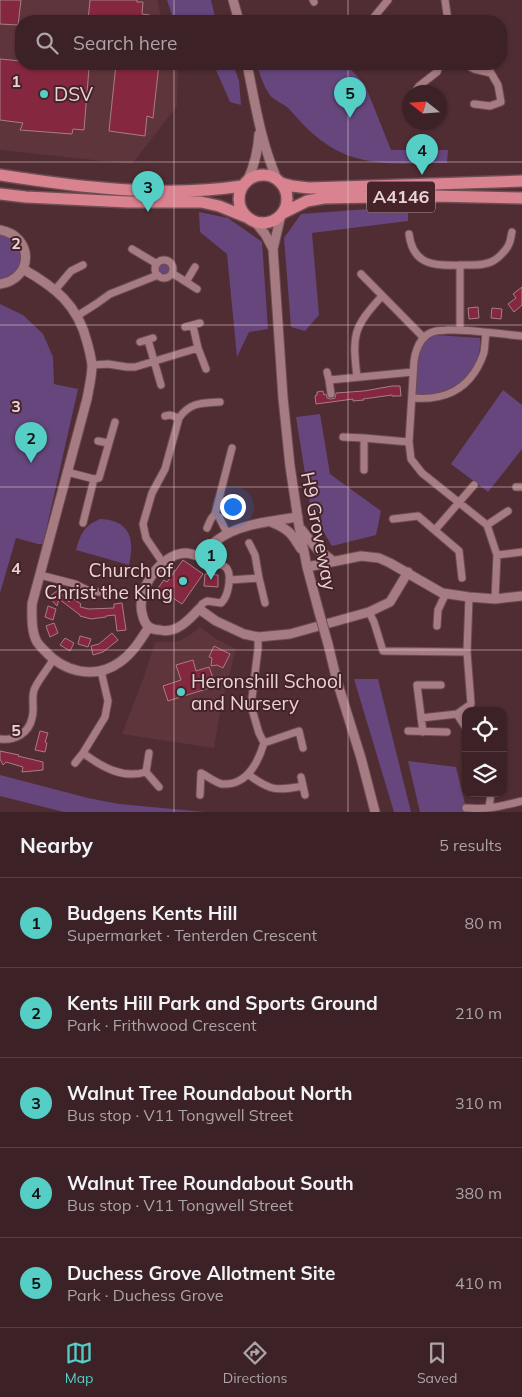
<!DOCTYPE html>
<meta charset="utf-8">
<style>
:root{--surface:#3c2226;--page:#432a2e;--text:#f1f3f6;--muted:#aca4a7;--line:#553f43;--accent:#55cec6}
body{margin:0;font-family:Mulish,sans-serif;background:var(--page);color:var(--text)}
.controls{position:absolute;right:15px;bottom:15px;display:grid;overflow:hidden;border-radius:10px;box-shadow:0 1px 4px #0004}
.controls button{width:45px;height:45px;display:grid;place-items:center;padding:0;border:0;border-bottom:1px solid var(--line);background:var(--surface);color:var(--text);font:25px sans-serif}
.compass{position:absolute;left:402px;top:85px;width:45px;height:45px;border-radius:50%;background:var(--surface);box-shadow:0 1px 4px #0004;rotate:287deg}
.you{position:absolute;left:232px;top:506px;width:18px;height:18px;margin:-12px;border:4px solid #fff;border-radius:50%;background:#1a73e8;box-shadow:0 0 0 8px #1a73e833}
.badge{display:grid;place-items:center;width:32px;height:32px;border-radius:50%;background:var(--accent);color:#111;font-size:16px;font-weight:700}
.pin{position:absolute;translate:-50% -41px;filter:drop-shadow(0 1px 2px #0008)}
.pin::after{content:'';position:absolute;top:26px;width:18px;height:15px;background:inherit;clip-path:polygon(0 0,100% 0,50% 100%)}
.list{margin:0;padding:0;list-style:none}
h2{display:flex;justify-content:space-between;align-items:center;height:65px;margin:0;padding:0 20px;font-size:21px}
h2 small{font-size:16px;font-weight:400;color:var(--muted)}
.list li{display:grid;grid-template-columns:32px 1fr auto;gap:15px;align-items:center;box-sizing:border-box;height:90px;padding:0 20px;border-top:1px solid var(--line)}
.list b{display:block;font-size:19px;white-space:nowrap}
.list p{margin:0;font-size:16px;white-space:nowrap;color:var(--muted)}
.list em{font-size:16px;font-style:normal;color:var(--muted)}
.icon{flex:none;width:28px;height:28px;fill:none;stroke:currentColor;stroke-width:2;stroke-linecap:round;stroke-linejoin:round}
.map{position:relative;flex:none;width:522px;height:812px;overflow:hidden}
.search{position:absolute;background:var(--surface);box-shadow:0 1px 4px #0004;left:15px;right:15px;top:15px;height:55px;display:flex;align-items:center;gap:12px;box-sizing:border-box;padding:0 18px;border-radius:20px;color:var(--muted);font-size:19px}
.sheet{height:515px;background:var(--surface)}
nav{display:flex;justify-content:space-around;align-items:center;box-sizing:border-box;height:70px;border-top:1px solid var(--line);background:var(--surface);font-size:14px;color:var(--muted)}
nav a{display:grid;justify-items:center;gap:2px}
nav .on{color:var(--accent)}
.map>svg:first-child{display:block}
</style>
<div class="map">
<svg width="522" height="812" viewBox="0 0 522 812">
<rect width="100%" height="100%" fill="#502d33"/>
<path fill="#5f353c" d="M0 0H157L162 21H21V64H178L177 106 132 164 0 150Z
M200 627 216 639 236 649 221 706 214 748 122 734 144 677 155 642H176L189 636Z"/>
<path fill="#66467d" d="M167 0H211L216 21H174Z
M209 64H233L239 81 241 105 230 102 216 70Z
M257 64H346L365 85 391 150H448L447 163C407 163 360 169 325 143 311 134 300 121 289 109 284 104 278 102 273 98 266 93 259 73 257 64Z
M408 206V221L312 233 319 315 305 331 291 327 284 238 301 214Z
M199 212 228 218 262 242 268 329 249 332 237 357 227 254 200 232Z
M0 234H4L16 242 22 255 21 263 13 276 0 280Z
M158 269a6 6 0 1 1 12 0a6 6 0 1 1-12 0Z
M0 304 23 315 43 334 53 357 54 384 78 389 43 544H38L16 538 0 593Z
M436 335 480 338C482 368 459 393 429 396 424 397 419 395 414 395 416 371 411 345 436 335Z
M503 390 522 405V449L488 492 451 464Z
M320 414 330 474 381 511 376 535 332 546 311 511 296 417Z
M100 519C130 520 135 539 129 565L76 550C81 533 83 527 100 519Z
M354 679H378L411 812H394Z
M408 761 456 767 467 812H420Z
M0 775 88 798 119 804 205 812H64L0 796Z"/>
<path fill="#85273f" stroke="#a77e83" d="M0 0H21L18 25 0 24Z
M90 0H137V2H143L142 14 150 15 149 21H88Z
M0 59 21 61V64H62V65L89 68 84 130 73 129 72 134 20 130 23 123 0 120Z
M116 64H159L153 118 147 116 145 136 109 131Z
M522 287V305L514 312 508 304 516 298 513 294Z
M478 307 479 318 469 319 468 308Z
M492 308 502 309 501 319 491 318Z
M392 386H400L401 396H392V395L363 399 364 400 353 401V399L316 404 315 396 317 395V392L323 391 324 395 326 394 327 398 331 399 335 398 336 393 364 391Z
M183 560 203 574 182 604 158 588 164 580 167 582Z
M205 574 218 575V587L204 586Z
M58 590 69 602 72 598 81 604 80 607 89 609 114 608V604L122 603 126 630 117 631 115 615 106 616V617L91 619 80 616V615L59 599 57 606 49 597Z
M48 606 56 609 53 620 45 617Z
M54 623 58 633 50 637 46 626Z
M112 633 118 640 103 652 93 655 91 646 99 644Z
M80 636 91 639 88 647 78 644Z
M65 638 74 643 70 651 60 645Z
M214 646 230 654 223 668 217 665 211 666 212 658 209 657Z
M193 660 196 671 209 667 216 686 168 701 163 686 181 680 176 665Z
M40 731 48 733 45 742 47 743 45 752 35 750Z
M0 751 19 755 18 756 43 762V770L22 772 23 767 6 762 3 765 0 759Z"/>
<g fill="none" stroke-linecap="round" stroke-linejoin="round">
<g stroke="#6b4d52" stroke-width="9">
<path id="minor" d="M313 0 314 2
M445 0 448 21
M372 21 374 17 388 0
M465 64 474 69 491 73 498 85 501 102 490 106 474 104
M351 65V64
M415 92 419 86 437 72 440 64
M410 101 408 104 410 105
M409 234C413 266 435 266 462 265 472 265 484 266 493 261 499 258 507 249 509 244 511 240 511 235 512 232
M132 249 157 264
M155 269a9 9 0 1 1 18 0a9 9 0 1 1-18 0Z
M172 273 197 289
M361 274 424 338
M186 282 195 267
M55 290 71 271 83 265
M77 316 96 304 110 294 158 275
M193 326 198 348 206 369
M185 327 200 323
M460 330V265
M148 340 161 385
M140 342 153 338
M92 365 108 364 127 367H135L198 348
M327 372 329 380 331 394
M357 377C352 334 353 328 382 296
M329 380 413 372
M412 398C437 400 459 395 474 373 478 367 482 359 484 352 485 346 485 339 486 333
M165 416 170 415 179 418
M343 437 364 438
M98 441 108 443
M364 470V438L409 442
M67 472 94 479
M516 487H522
M393 519 418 516 459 551 462 578
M83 523 94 479 99 478 115 422
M487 525 508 511
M207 528 211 519 215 514
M435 530 474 485
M227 533 219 517 215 514 232 448
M249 543 255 555 259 578
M497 555 522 552
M163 563 146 538 143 524 152 493 165 469 179 418C190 402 202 403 220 402
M40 575 75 584 91 592H105
M229 580 259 578 265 603
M495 599 497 555 487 525 422 473 411 459 409 442 414 361C416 348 421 334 436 331 439 330 444 331 447 330 472 329 497 334 522 336
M199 609 202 604 207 601 221 603C228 597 234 572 224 566 219 563 213 565 208 566L200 557
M369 612 374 622 383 651 467 652
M437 626 438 610 446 593
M101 671 108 701 105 717 83 753C102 767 122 779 146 772
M457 714 466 728
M421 718 457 714 471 704 467 652 469 597
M408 731 447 732
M423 732 417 685H441
M0 739C15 741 29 733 32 718 35 709 31 700 34 690 38 680 47 670 53 660
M264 743 299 731 303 748
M75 763 83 753
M146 772 149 753
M146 772 159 787
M249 775C270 791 277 791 303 786
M301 777 305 795
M200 795 201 773C207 776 216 783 222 784 247 786 258 763 264 743L259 733 251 706 258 649V637
M466 808C487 810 502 806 522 801
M489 808 491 793"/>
</g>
<g stroke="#6b4d52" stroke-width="11">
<path id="tertiary" d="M233 0 239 21
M247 64C255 103 261 143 277 179
M248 179C255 164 258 150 259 134
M281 215 273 249 283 398 290 466 299 526 307 567 319 612
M255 222 265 234 273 249
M0 230C34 236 34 279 0 284
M23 269C55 287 78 305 87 342 89 349 91 357 92 365 92 376 89 388 87 399L32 604C32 616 31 631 37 642 39 645 42 648 45 651 64 672 95 680 120 662 133 653 141 639 149 627
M298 517C272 521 237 524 216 541 210 545 205 552 200 557 195 555 191 553 185 553 161 554 136 590 142 613 143 618 145 624 149 627 152 629 157 630 160 630 176 634 189 620 199 609L216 621 244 634 258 637 290 634 369 612 390 602 408 572
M271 522C289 529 292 534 301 549
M301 529 317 549 333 561
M307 567 361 556 379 558 390 563 442 593 469 597 495 599 522 596
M328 644 337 681 361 758 375 812"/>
</g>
<g stroke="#6b4d52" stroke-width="14">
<path id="trunk" d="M239 199a24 24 0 1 1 48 0a24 24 0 1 1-48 0Z
M0 175C77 187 164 198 242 186
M281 183 292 186 309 188 522 181
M0 194 26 197 128 202H201L219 206 246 217
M283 213 307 201 324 198 434 196 522 198"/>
</g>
<use href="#minor" stroke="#a67c82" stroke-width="7"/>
<use href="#tertiary" stroke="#a67c82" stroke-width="9"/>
<use href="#trunk" stroke="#d98290" stroke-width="11"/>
<g stroke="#6b4d52" stroke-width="11" stroke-linecap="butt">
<path id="tertiary-bridge" d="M319 612 328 644"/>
</g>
<use href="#tertiary-bridge" stroke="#a67c82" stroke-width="9"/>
</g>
<path fill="none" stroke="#ead3d5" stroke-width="1" stroke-opacity="0.55" d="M174 0V21M348 0V21M174 64V812M348 64V812M0 162H522M0 325H522M0 487H522M0 650H522"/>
<g fill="#55cec6" stroke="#452329" stroke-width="2">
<circle cx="44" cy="94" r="5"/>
<circle cx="183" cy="581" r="5"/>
<circle cx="181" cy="692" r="5"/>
</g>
<g text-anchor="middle" stroke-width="4" stroke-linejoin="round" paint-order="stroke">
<rect fill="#452329" stroke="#b89ea1" stroke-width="1" x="367" y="181.5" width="68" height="31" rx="4"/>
<g font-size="18" font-weight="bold" fill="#ead3d5">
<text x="401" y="203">A4146</text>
</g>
<g font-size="19" fill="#ead3d5" stroke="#452329" text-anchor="start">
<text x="54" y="101">DSV</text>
<text x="173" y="577" text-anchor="end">Church of<tspan x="173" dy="22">Christ the King</tspan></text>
<text x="191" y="688">Heronshill School<tspan x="191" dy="22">and Nursery</tspan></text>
</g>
<g font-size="19" fill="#ead3d5" stroke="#452329">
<text transform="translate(319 531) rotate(79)" y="7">H9 Groveway</text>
</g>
</g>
<g font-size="16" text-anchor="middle" font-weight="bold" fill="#ead3d5" stroke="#452329" stroke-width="4" stroke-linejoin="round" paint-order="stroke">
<text x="16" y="87">1</text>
<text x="16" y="249">2</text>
<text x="16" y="412">3</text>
<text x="16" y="574">4</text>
<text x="16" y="736">5</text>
</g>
</svg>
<div class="controls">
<button><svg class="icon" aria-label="locate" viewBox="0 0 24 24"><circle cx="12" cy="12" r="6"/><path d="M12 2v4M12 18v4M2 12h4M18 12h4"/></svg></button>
<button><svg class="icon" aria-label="layers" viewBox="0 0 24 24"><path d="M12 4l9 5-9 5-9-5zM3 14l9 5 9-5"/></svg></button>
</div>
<svg class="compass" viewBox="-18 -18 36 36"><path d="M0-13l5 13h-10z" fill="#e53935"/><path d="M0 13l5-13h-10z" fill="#aca4a7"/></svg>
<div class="you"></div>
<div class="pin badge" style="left:211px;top:580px">1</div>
<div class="pin badge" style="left:31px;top:463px">2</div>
<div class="pin badge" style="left:148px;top:212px">3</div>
<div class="pin badge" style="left:422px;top:175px">4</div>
<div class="pin badge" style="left:350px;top:118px">5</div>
<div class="search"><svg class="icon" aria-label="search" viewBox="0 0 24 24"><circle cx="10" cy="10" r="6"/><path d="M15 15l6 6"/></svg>Search here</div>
</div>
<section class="sheet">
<h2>Nearby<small>5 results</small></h2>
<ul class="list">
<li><span class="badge">1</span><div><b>Budgens Kents Hill</b><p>Supermarket · Tenterden Crescent</p></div><em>80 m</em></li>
<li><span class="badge">2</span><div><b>Kents Hill Park and Sports Ground</b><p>Park · Frithwood Crescent</p></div><em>210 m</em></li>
<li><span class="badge">3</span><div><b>Walnut Tree Roundabout North</b><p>Bus stop · V11 Tongwell Street</p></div><em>310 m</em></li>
<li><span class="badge">4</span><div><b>Walnut Tree Roundabout South</b><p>Bus stop · V11 Tongwell Street</p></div><em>380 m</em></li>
<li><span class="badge">5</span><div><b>Duchess Grove Allotment Site</b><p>Park · Duchess Grove</p></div><em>410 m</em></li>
</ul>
</section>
<nav>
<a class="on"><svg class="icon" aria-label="map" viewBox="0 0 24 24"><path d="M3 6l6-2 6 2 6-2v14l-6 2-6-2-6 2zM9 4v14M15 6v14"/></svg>Map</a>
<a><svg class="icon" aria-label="directions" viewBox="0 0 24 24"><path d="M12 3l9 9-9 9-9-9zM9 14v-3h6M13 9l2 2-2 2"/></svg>Directions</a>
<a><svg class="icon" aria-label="saved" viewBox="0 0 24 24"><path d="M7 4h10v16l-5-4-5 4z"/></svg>Saved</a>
</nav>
